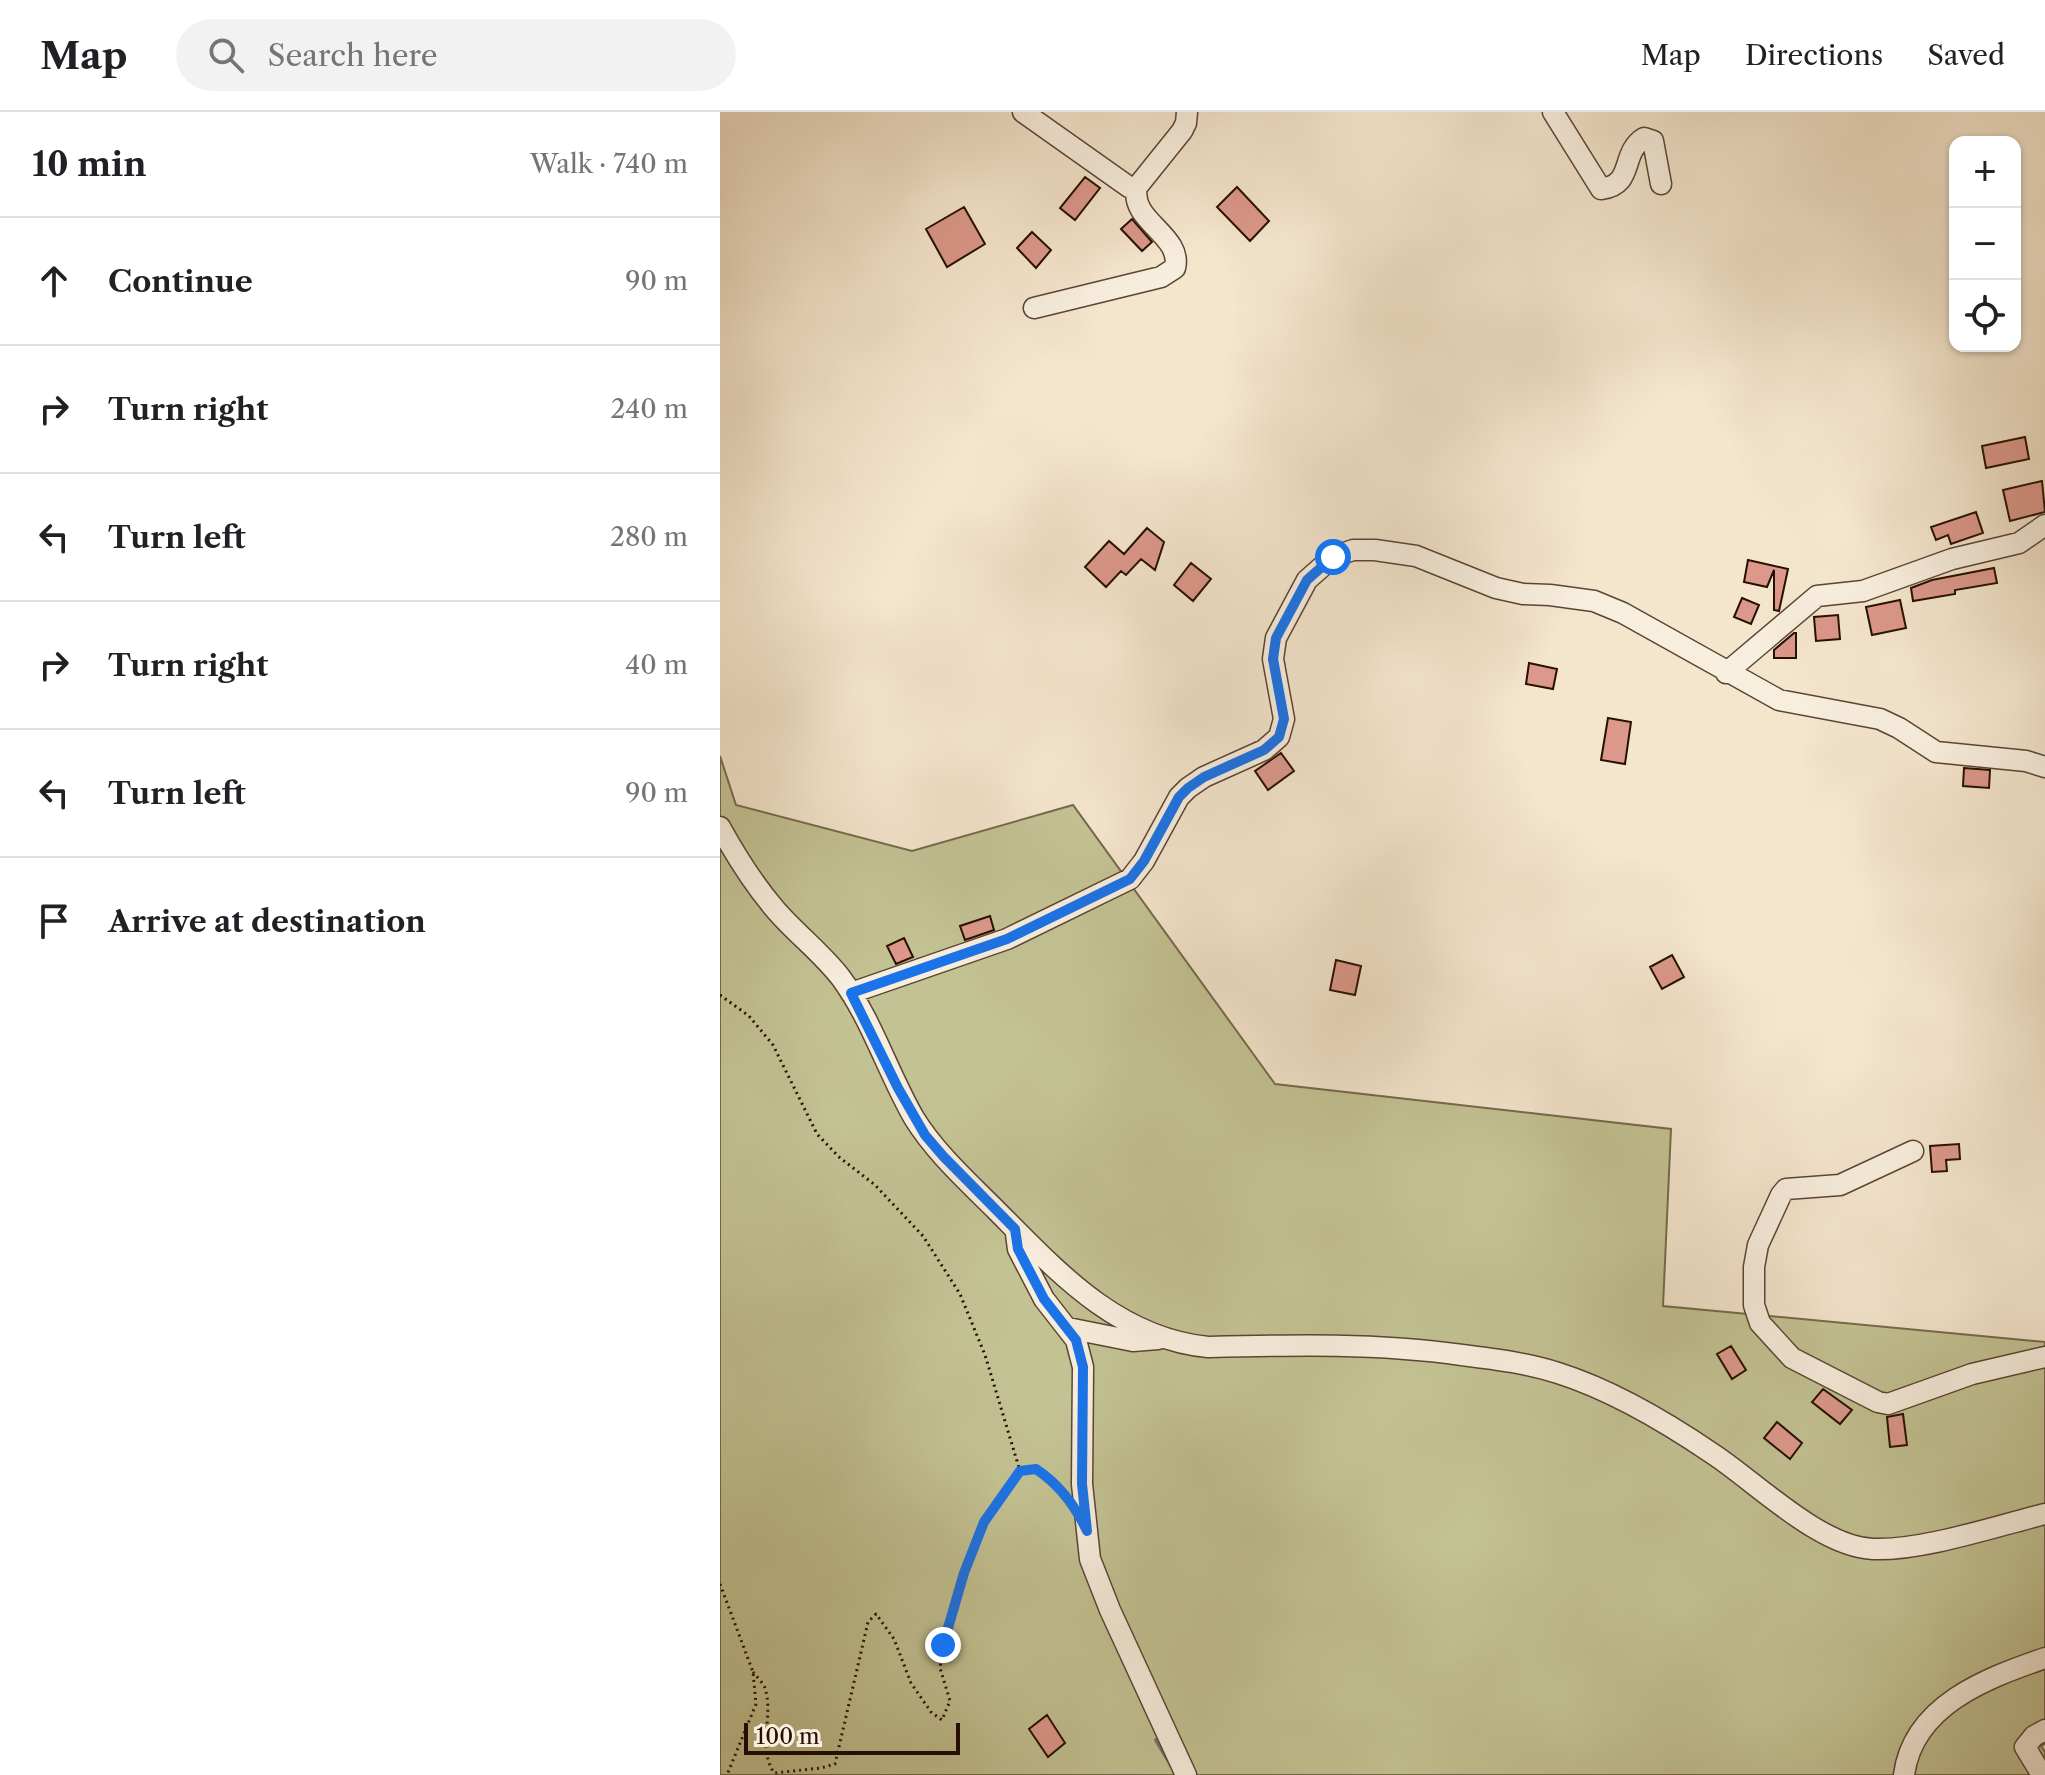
<!DOCTYPE html>
<meta charset="utf-8">
<style>
:root{--surface:#fff;--page:#f2f2f2;--text:#202124;--muted:#757577;--line:#e0e0e0}
body{margin:0;font-family:"Libre Caslon Text",serif;background:var(--page);color:var(--text)}
.controls{position:absolute;right:24px;top:24px;display:grid;overflow:hidden;border-radius:16px;box-shadow:0 2px 6px #0004}
.controls button{width:72px;height:72px;display:grid;place-items:center;padding:0;border:0;border-bottom:2px solid var(--line);background:var(--surface);color:var(--text);font:40px sans-serif}
.scale{position:absolute;left:24px;bottom:20px;width:216px;box-sizing:border-box;padding-left:8px;border:4px solid #271001;border-top:0;font-size:22px;line-height:28px;white-space:nowrap;color:#271001;-webkit-text-stroke:6px #f8eede;paint-order:stroke}
.stop{position:absolute;width:24px;height:24px;margin:-18px;border:6px solid #1a73e8;border-radius:50%;background:#fff}
.stop.end{background:#1a73e8;border-color:#fff;box-shadow:0 2px 8px #0008}
.list{margin:0;padding:0;list-style:none}
h2{display:flex;justify-content:space-between;align-items:center;height:104px;margin:0;padding:0 32px;font-size:34px}
h2 small{font-size:26px;font-weight:400;color:var(--muted)}
.list li{display:grid;grid-template-columns:52px 1fr auto;gap:24px;align-items:center;box-sizing:border-box;height:128px;padding:0 32px;border-top:2px solid var(--line)}
.list b{display:block;font-size:30px;white-space:nowrap}
.list em{font-size:26px;font-style:normal;color:var(--muted)}
.icon{flex:none;width:44px;height:44px;fill:none;stroke:currentColor;stroke-width:2;stroke-linecap:round;stroke-linejoin:round}
.map{position:relative;flex:none;width:1325px;height:1663px;overflow:hidden}
header{display:flex;align-items:center;gap:48px;box-sizing:border-box;height:112px;padding:0 40px;background:var(--surface);border-bottom:2px solid var(--line)}
header strong{font-size:38px}
nav{display:flex;gap:44px;margin-inline-start:auto;font-size:28px}
.search{width:560px;height:72px;background:var(--page);display:flex;align-items:center;gap:20px;box-sizing:border-box;padding:0 28px;border-radius:44px;color:var(--muted);font-size:30px}
main{display:flex}
aside{flex:1;background:var(--surface)}
.map>svg:first-child{display:block}
</style>
<header>
<strong>Map</strong>
<div class="search"><svg class="icon" aria-label="search" viewBox="0 0 24 24"><circle cx="10" cy="10" r="6"/><path d="M15 15l6 6"/></svg>Search here</div>
<nav><a>Map</a><a>Directions</a><a>Saved</a></nav>
</header>
<main>
<aside>
<h2>10 min<small>Walk · 740 m</small></h2>
<ul class="list">
<li><svg class="icon" aria-label="ahead" viewBox="0 0 24 24"><path d="M12 20V5M6 11l6-6 6 6"/></svg><div><b>Continue</b></div><em>90 m</em></li>
<li><svg class="icon" aria-label="right" viewBox="0 0 24 24"><path d="M7 20v-9h11M14 6l5 5-5 5"/></svg><div><b>Turn right</b></div><em>240 m</em></li>
<li><svg class="icon" aria-label="left" viewBox="0 0 24 24"><path d="M17 20v-9H6M10 6l-5 5 5 5"/></svg><div><b>Turn left</b></div><em>280 m</em></li>
<li><svg class="icon" aria-label="right" viewBox="0 0 24 24"><path d="M7 20v-9h11M14 6l5 5-5 5"/></svg><div><b>Turn right</b></div><em>40 m</em></li>
<li><svg class="icon" aria-label="left" viewBox="0 0 24 24"><path d="M17 20v-9H6M10 6l-5 5 5 5"/></svg><div><b>Turn left</b></div><em>90 m</em></li>
<li><svg class="icon" aria-label="arrive" viewBox="0 0 24 24"><path d="M6 21V4h12l-3 4 3 4H6"/></svg><div><b>Arrive at destination</b></div></li>
</ul>
</aside>
<div class="map">
<svg width="1325" height="1663" viewBox="0 0 1325 1663">
<rect width="100%" height="100%" fill="#f4e5cd"/>
<filter id="stains"><feTurbulence type="fractalNoise" baseFrequency=".0025" numOctaves="4"/><feColorMatrix values="0 0 0 0 .2 0 0 0 0 .09 0 0 0 0 .02 0 0 0 .5 -.17"/></filter>
<radialGradient id="worn" r=".72"><stop offset=".6" stop-color="#630" stop-opacity="0"/><stop offset="1" stop-color="#630" stop-opacity=".3"/></radialGradient>
<path fill="#c3c293" stroke="#75694a" stroke-width="2" d="M0 644 16 693 192 739 353 693 555 972 951 1017 943 1194 1325 1230V1632L1321 1634 1325 1640V1663H0Z"/>
<g fill="none" stroke-linecap="round" stroke-linejoin="round">
<path stroke="#6d7872" stroke-width="4" d="M436 1628 451 1653"/>
</g>
<path fill="#dc988b" stroke="#271001" stroke-width="2" d="M365 65 380 76 355 108 340 96Z
M517 75 549 109 530 129 497 95Z
M244 95 265 132 227 155 206 117Z
M412 107 432 130 422 139 401 117Z
M312 120 331 138 316 156 297 136Z
M1305 325 1309 347 1266 356 1262 334Z
M1322 369 1325 400 1290 409 1283 378Z
M1256 400 1263 421 1231 432 1228 423 1216 428 1211 415Z
M427 416 444 430 435 458 421 447 406 463 401 459 386 475 365 455 389 429 404 442Z
M1028 448 1068 457 1059 499 1054 498V458L1047 475 1024 470Z
M471 451 491 467 473 489 454 473Z
M1274 456 1277 471 1235 478V482L1193 489 1191 476 1212 468Z
M1022 486 1039 493 1031 512 1014 505Z
M1180 488 1186 516 1152 523 1146 495Z
M1118 503 1120 527 1096 529 1094 505Z
M1074 521H1076V546H1054V538Z
M809 551 837 557 833 577 806 572Z
M888 606 911 610 905 652 881 648Z
M561 641 574 659 548 678 535 659Z
M1244 656 1270 658 1269 676 1243 674Z
M270 804 274 818 245 828 240 814Z
M184 826 193 845 176 852 167 834Z
M952 843 964 865 942 877 930 855Z
M616 848 641 854 635 883 610 878Z
M1239 1032 1240 1047 1226 1048 1227 1059 1212 1060 1210 1034Z
M1011 1234 1026 1258 1012 1267 997 1242Z
M1103 1277 1132 1298 1120 1312 1092 1290Z
M1183 1302 1187 1333 1170 1335 1167 1305Z
M1057 1310 1082 1331 1070 1347 1044 1326Z
M327 1603 345 1631 328 1645 309 1617Z"/>
<g fill="none" stroke-linecap="round" stroke-linejoin="round">
<g stroke="#5a4534" stroke-width="23">
<path id="minor" d="M303 0 409 75H417
M833 0 881 77C915 73 900 41 924 26L933 29 941 72
M314 196 441 165 455 156C463 123 409 109 417 75L462 19 466 11 467 0
M1006 561 1097 484 1143 479 1232 447 1299 431 1325 413
M0 715C16 744 33 771 54 796 75 821 101 840 121 866 152 908 168 961 194 1006 215 1040 246 1068 274 1096 336 1158 396 1226 488 1235 574 1233 657 1231 742 1243 774 1247 807 1251 838 1261 892 1278 946 1310 993 1342 1037 1371 1100 1435 1153 1437 1202 1439 1276 1414 1325 1402
M131 881 287 827 410 767 424 749 459 685 468 676 484 665 544 638 559 625 564 607 553 547 556 526 587 468 613 445 633 438H655L696 444 776 476 803 482 830 483 874 489 903 501 1059 588 1160 607 1179 616 1216 640 1306 649 1325 655
M1193 1039 1120 1073 1066 1077 1061 1083 1038 1133 1034 1155V1193L1040 1211 1072 1246 1158 1290 1168 1292 1252 1262 1325 1245
M296 1122 298 1137 324 1187 356 1228 363 1255 362 1372 370 1447 390 1498 466 1663
M348 1216 413 1229 438 1227
M1184 1663C1193 1593 1267 1566 1325 1546
M1322 1663 1305 1635 1314 1624 1325 1618"/>
</g>
<path stroke="#271001" stroke-width="3" stroke-dasharray="2 4" stroke-linecap="butt" d="M0 883 29 904 53 933 97 1022 119 1045 155 1073 203 1124 240 1182 265 1243 300 1359
M0 1472 33 1560 36 1592 7 1663
M33 1560C37 1565 43 1571 45 1576 54 1605 37 1634 54 1661L101 1656 115 1652 148 1510 156 1502 174 1527 191 1571 211 1600 222 1608 230 1589 220 1556 223 1533 244 1461 264 1410 300 1359C324 1356 333 1367 347 1385"/>
<use href="#minor" stroke="#f8eede" stroke-width="20"/>
</g>
<g fill="none" stroke-linecap="round" stroke-linejoin="round">
<path stroke="#1a73e8" stroke-width="10" d="M223 1533 244 1461 264 1410 300 1359 316 1357C340 1373 355 1393 367 1419L362 1372 363 1255 356 1228 324 1187 298 1137 295 1117 223 1044 205 1023 178 976 131 881 287 827 410 767 424 749 459 685 468 676 484 665 544 638 559 625 564 607 553 547 556 526 587 468 613 445"/>
</g>
<rect width="100%" height="100%" filter="url(#stains)"/>
<rect width="100%" height="100%" fill="url(#worn)"/>
</svg>
<div class="controls">
<button>+</button>
<button>−</button>
<button><svg class="icon" aria-label="locate" viewBox="0 0 24 24"><circle cx="12" cy="12" r="6"/><path d="M12 2v4M12 18v4M2 12h4M18 12h4"/></svg></button>
</div>
<div class="scale">100 m</div>
<div class="stop" style="left:613px;top:445px"></div>
<div class="stop end" style="left:223px;top:1533px"></div>
</div>
</main>
